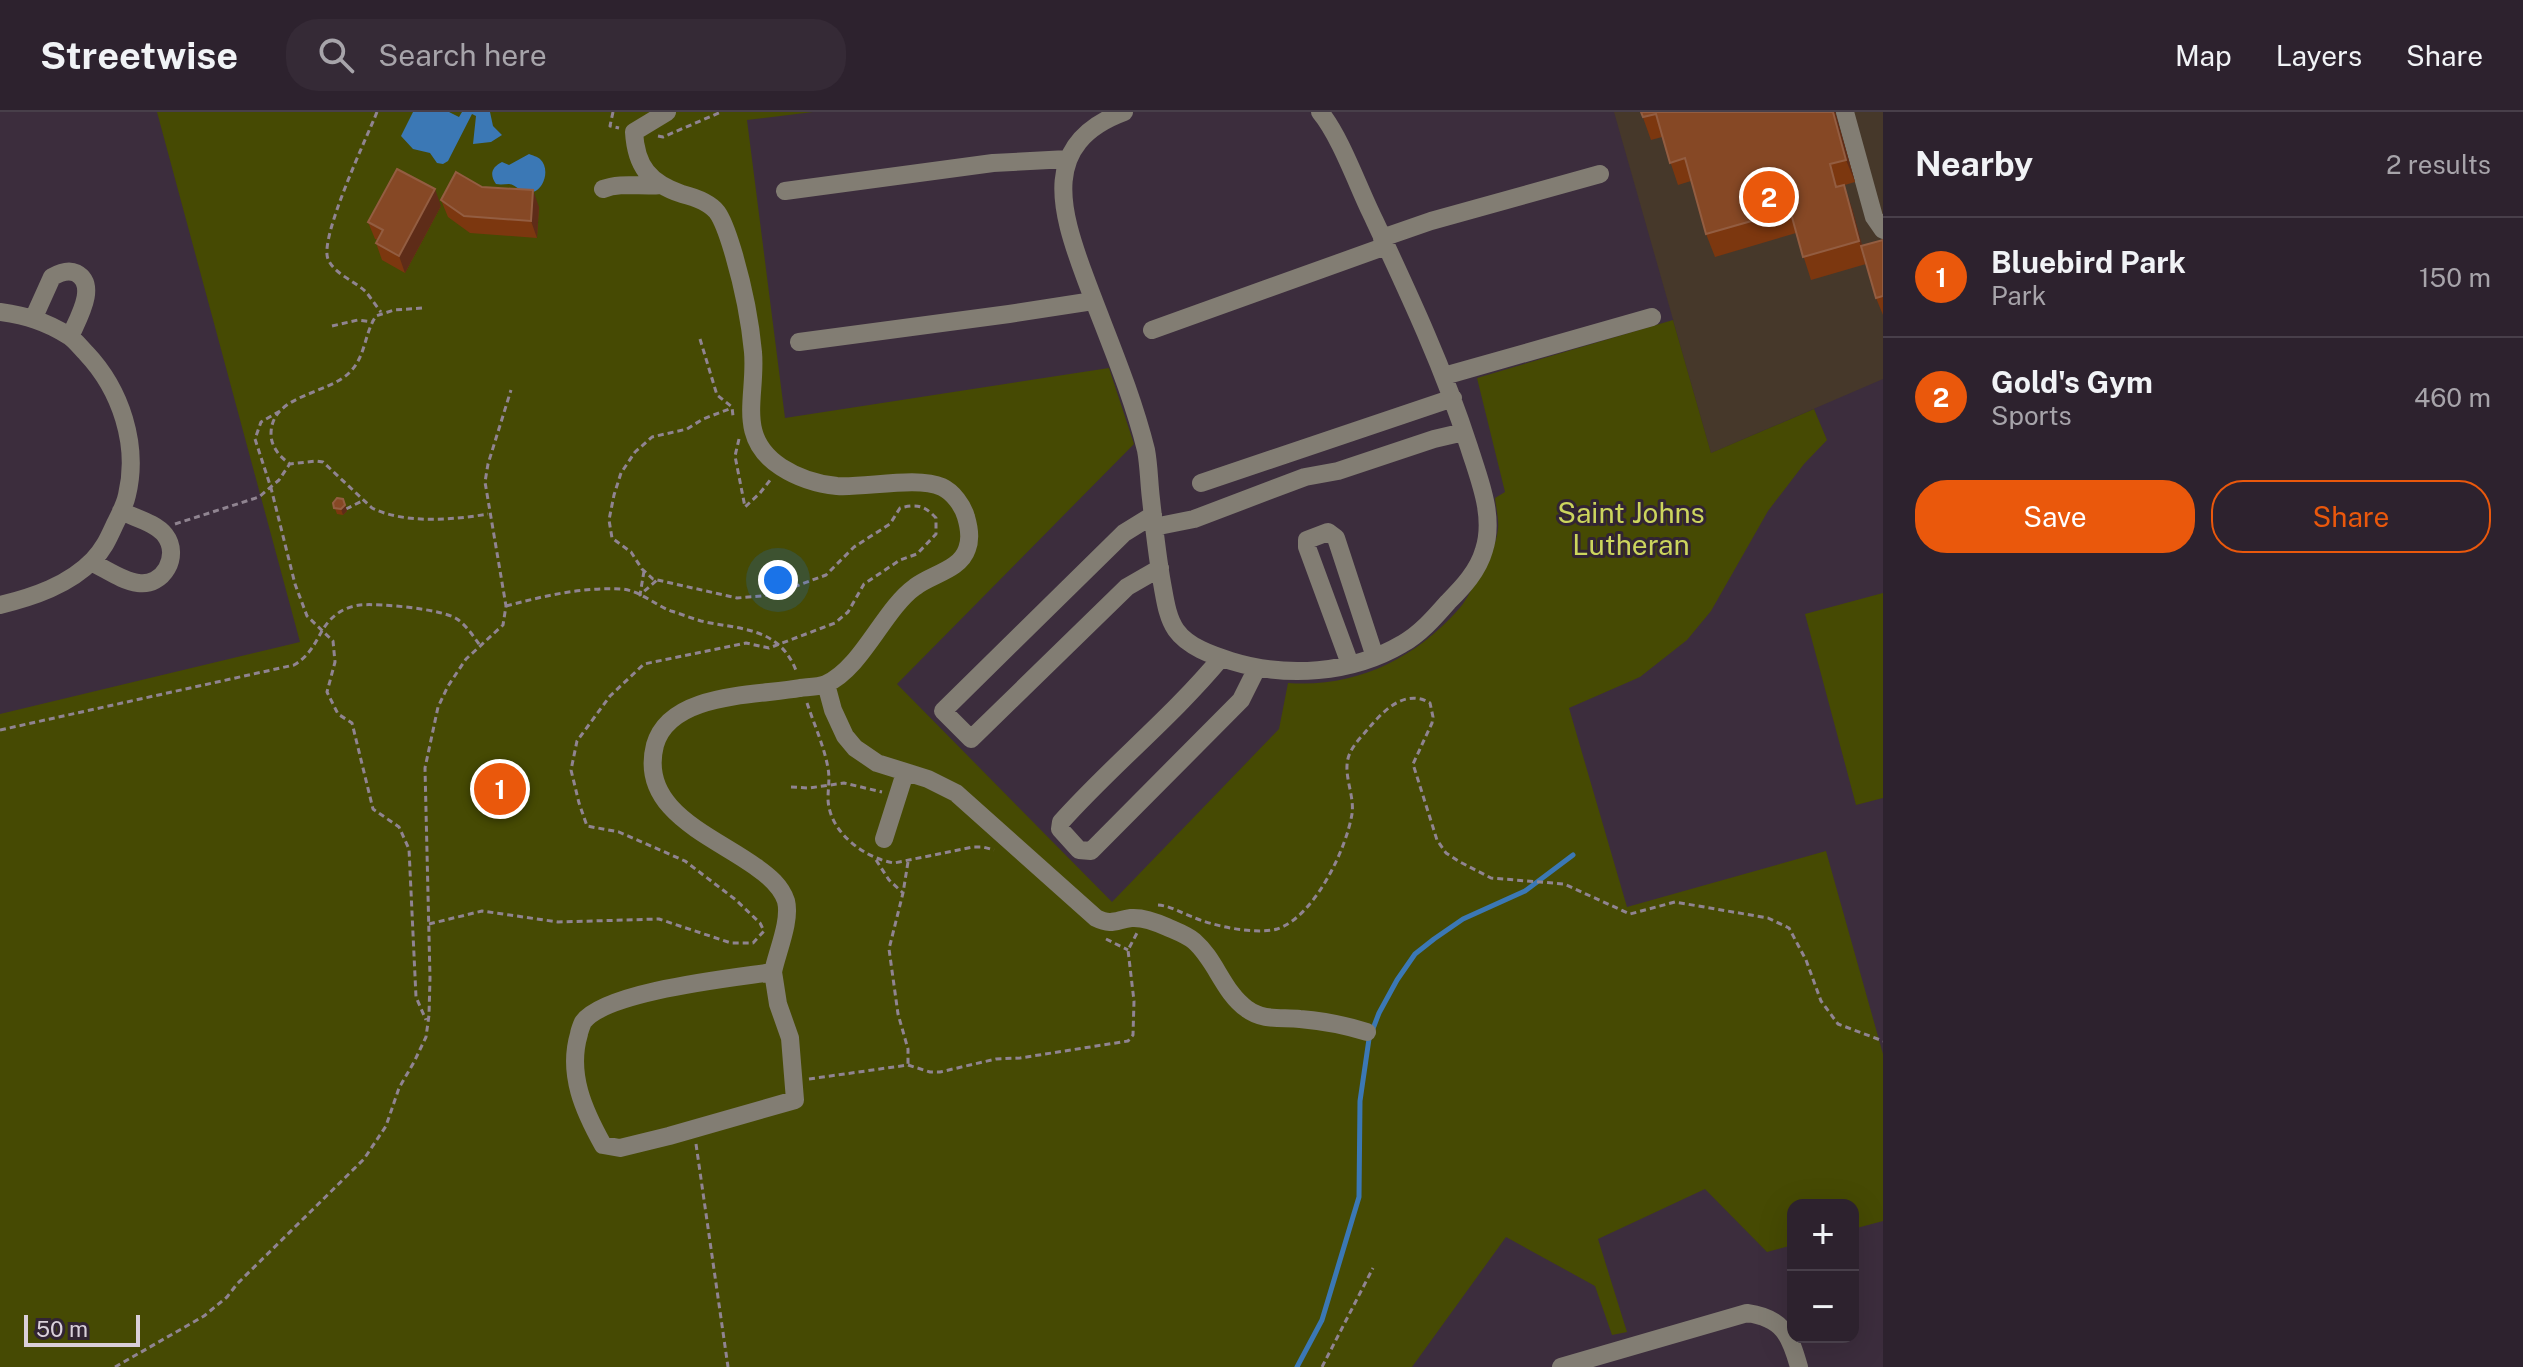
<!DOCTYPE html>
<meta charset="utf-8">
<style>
:root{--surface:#2d222e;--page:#352a36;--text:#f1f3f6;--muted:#a7a4aa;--line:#483f4a;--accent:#ea580c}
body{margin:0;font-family:"Public Sans",sans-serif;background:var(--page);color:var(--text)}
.controls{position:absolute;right:24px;bottom:24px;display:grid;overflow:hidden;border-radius:16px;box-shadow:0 8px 32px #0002}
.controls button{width:72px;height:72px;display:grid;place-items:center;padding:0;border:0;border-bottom:2px solid var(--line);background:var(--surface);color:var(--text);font:40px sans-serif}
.scale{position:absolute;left:24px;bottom:20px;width:116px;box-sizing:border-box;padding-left:8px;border:4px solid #dad0da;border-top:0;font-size:22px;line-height:28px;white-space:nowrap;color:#dad0da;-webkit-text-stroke:6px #322433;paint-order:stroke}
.you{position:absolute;left:778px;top:468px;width:28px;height:28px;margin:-20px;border:6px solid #fff;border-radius:50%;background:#1a73e8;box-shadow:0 0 0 12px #1a73e833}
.badge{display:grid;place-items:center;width:52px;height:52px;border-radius:50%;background:var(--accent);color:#fff;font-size:26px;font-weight:700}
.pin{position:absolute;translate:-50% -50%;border:4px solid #fff;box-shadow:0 2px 8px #0006}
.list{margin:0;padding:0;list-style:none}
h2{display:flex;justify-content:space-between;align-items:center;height:104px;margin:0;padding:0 32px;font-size:34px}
h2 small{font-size:26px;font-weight:400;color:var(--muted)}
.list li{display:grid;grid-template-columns:52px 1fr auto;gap:24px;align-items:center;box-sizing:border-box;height:120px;padding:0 32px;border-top:2px solid var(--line)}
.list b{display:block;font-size:30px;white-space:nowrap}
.list p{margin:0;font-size:26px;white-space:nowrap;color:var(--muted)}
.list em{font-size:26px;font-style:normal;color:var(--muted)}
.actions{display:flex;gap:16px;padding:24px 32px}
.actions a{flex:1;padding:18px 0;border:2px solid var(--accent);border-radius:32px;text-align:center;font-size:28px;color:var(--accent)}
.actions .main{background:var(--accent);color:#fff}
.icon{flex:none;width:44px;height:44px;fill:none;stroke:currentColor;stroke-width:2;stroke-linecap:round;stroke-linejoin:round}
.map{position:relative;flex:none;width:1883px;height:1255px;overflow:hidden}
header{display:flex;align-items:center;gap:48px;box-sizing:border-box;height:112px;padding:0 40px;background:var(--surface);border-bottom:2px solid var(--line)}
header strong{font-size:38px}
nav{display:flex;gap:44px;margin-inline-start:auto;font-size:28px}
.search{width:560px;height:72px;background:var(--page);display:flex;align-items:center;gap:20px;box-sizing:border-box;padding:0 28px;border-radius:32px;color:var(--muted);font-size:30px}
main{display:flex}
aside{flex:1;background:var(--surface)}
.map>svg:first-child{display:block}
</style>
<header>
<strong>Streetwise</strong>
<div class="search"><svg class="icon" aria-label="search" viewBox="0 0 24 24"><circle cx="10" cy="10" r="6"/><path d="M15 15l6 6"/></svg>Search here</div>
<nav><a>Map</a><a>Layers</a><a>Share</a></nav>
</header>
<main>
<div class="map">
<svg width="1883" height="1255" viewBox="0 0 1883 1255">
<rect width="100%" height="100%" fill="#3c2d3d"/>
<path fill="#46382a" d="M1614 0H1883V267L1711 341Z"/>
<path fill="#464a03" d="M157 0H813L747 8 785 306 1109 256 1134 332 897 572 1112 790 1279 617 1288 571C1354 576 1413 548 1457 499 1465 491 1471 478 1477 468 1486 453 1496 435 1498 417 1499 407 1496 396 1495 386L1505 380 1477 266 1673 208 1711 341 1814 297 1827 328 1804 352 1768 399 1711 499 1687 528 1640 565 1569 596 1627 795 1826 739 1883 942V1109L1853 1117V1093H1793V1133L1767 1140 1705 1077 1598 1127 1627 1220 1612 1223 1595 1174 1506 1125 1412 1255H0V602L300 530Z
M1883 481V686L1856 693 1805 502Z"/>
<path fill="#3b78b5" d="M413 0H449L459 5 462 0H490L493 14 502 23 491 30 473 32 476 4 472 2 448 49 443 52 437 51 430 41 413 37 401 24Z
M529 42C532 43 538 45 540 47 550 56 545 76 533 80 522 84 518 73 509 72 505 72 501 73 496 72 489 62 492 55 502 50L509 53Z"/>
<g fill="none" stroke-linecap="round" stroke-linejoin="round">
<path stroke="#3b78b5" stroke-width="5" d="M1297 1255 1322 1208 1359 1085 1360 989 1369 927 1379 901 1397 868 1415 842 1434 827 1463 807 1525 779 1573 743"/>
<path stroke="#908491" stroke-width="3" stroke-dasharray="6 4" stroke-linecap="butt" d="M377 0C367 25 319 126 328 147 334 162 355 169 366 180 371 186 376 194 381 200
M613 0 610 14 619 16
M658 24 663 25 721 0
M422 196 394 198 376 204C364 222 366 244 350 260 328 283 271 282 271 322 271 335 280 345 290 352L316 349 323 350 372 396C404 412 453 408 488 402
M332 214 358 208 373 210
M700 227 717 283 732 295 733 304
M280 299 261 310 255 327 271 376 295 472 307 504 333 529 335 550 327 580 338 602 352 611 373 697 399 715 409 737 416 885 426 908
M739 327 735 344 745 395 760 381 771 367
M346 397 364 388
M175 412 259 385 279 368 289 353
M644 459 640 483 657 468
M506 494C544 484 581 475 621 477 639 478 655 493 671 499 681 502 691 506 701 509 740 518 780 514 797 561
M807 591C814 612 824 634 828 656 830 667 828 676 828 687 829 720 864 746 894 751L973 735H983L994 738
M0 618 294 553C319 538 317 516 337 502 343 497 352 494 360 493 378 491 443 497 457 507 467 514 474 525 481 535
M791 675 809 676 844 671 882 680
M876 748 889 768 903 781
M908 750 903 781 889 837 898 902 908 937V953
M1158 793C1171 794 1181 801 1193 805 1212 814 1256 823 1277 817 1314 805 1346 738 1352 702 1355 682 1341 660 1350 641 1354 632 1362 624 1368 617 1383 599 1405 576 1430 591L1433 605 1432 611 1413 652 1437 728 1446 741 1460 750 1491 766 1564 772 1630 802 1675 790 1768 806 1789 816 1806 848 1821 889 1838 912 1883 929
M429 812 482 799 558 810 659 807 731 831H753L764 819 760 811 736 788 685 749 619 720 587 714 579 691 571 658 577 629 610 584 644 552 746 531 769 536 835 511 848 500 864 472 900 448 917 442 936 422V406C924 393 917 392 900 396L890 412 854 435 826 463 772 483 737 486 653 467 642 457 631 440 612 426 609 408 614 383 621 361 635 340 652 325 687 317 703 307 732 296
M1106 827 1128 838
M809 967 908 953 930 960H940L996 947 1020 946 1128 929 1133 923 1134 889 1128 838 1137 821
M696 1032 728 1255
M115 1255 204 1204 227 1185 237 1172 364 1047 386 1014 399 976 414 950 426 925 429 903 430 866 425 656 438 595 448 574 466 547 503 513 506 494 485 370 488 352 511 278
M1322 1255 1373 1156"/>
<path stroke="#827d73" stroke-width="18" d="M667 0 634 20C636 54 649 71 682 82 694 85 709 90 717 100 725 111 730 130 734 143 743 174 750 208 753 240 757 284 735 325 781 355 798 366 816 372 837 374 865 376 918 364 942 375 953 380 963 394 966 405 969 415 971 427 967 437 960 458 932 462 915 475 884 497 862 556 826 572 819 575 808 575 800 576 756 584 670 580 655 633 638 699 714 724 756 755 769 764 781 774 786 789 791 809 777 840 773 860 733 866 606 879 583 910 582 912 579 920 579 922 567 962 584 999 603 1033L620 1036 669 1024 795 988 790 926 778 892 773 860
M1124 0C1040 31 1060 98 1085 165 1106 222 1131 278 1146 338 1149 354 1149 371 1151 387 1154 415 1157 443 1162 471 1165 487 1167 505 1176 518 1188 535 1212 543 1231 549 1286 566 1351 562 1402 532 1420 522 1434 506 1448 490 1463 475 1478 459 1484 438 1495 404 1479 367 1469 335 1443 254 1407 178 1371 101 1357 72 1340 24 1320 0
M1845 0 1874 105 1883 118
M603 77C621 70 641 75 661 73
M785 79 993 51 1068 47
M1382 126 1431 109 1600 62
M0 200C27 204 45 209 69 224 75 228 81 236 86 241 121 278 139 333 127 383 125 393 120 402 115 412 109 425 104 437 93 448 69 473 33 485 0 493
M34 205 52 165C59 161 68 157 76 161 99 173 77 208 70 225
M1152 218 1386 134
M799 230 1009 202 1093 189
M1444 264 1652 205
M1201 371 1453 286
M1153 403 1124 421 943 599 971 627 1127 475 1160 456
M1154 415 1194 407 1305 365 1338 359 1434 327 1464 320
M91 450C106 457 122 469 138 471 163 475 181 444 165 423 156 411 135 406 121 399
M1221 546C1172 605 1112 653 1061 710L1060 717 1079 738 1091 739 1241 588 1257 556
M1350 552 1307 435V428L1328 420 1336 426 1375 545
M826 572 833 598 845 624 855 636 877 651 928 667 956 681 1096 806C1112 814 1116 808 1131 806 1143 805 1156 810 1167 815 1176 819 1187 823 1194 829 1216 848 1223 880 1247 897 1263 909 1282 905 1300 907 1323 909 1345 913 1367 920
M884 727 905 661
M1561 1255 1747 1201C1783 1206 1790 1223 1799 1255"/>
</g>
<path fill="#7c370f" d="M1641 0H1835L1855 70 1838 75 1852 96 1862 134 1883 128V203L1876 186 1866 152 1811 168 1796 121 1715 145 1706 122 1691 69 1678 73 1662 25 1651 28Z
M482 75 539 95 537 126 470 121 448 105 441 88Z
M441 94 405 161 382 148 376 131 378 128 375 127 368 110Z
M343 387 347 399 343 403 337 402 333 391Z"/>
<path fill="#5e2c18" d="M1833 0H1835L1855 70 1846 48Z
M1844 73 1852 96 1867 151 1859 129Z
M435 77 441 94 405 161 399 144Z
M533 78 539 95 537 126 531 109Z
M345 393 347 399 343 403 341 397Z"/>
<path fill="#864825" stroke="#935d41" stroke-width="2" d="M1641 0H1833L1846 48 1830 52 1836 75 1844 73 1859 129 1803 145 1790 98 1706 122 1685 46 1670 51 1656 2 1643 5Z
M397 57 435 77 399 144 376 131 383 118 368 110Z
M456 60 482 75 533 78 531 109 464 104 441 88Z
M1883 128V184L1876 186 1861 134Z
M337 386 343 387 345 393 341 397 334 396 333 391Z"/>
<g text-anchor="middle" stroke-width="6" stroke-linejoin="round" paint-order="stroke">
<g font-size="28" fill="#ccd55d" stroke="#322433">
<text x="1631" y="411">Saint Johns<tspan x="1631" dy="32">Lutheran</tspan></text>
</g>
</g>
</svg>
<div class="controls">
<button>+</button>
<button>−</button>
</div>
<div class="scale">50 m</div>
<div class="you"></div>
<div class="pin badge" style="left:500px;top:677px">1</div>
<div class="pin badge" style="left:1769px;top:85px">2</div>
</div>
<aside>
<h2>Nearby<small>2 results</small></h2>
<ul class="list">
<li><span class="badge">1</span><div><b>Bluebird Park</b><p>Park</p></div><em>150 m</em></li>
<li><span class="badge">2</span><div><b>Gold's Gym</b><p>Sports</p></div><em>460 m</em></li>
</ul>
<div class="actions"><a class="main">Save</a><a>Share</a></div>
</aside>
</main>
